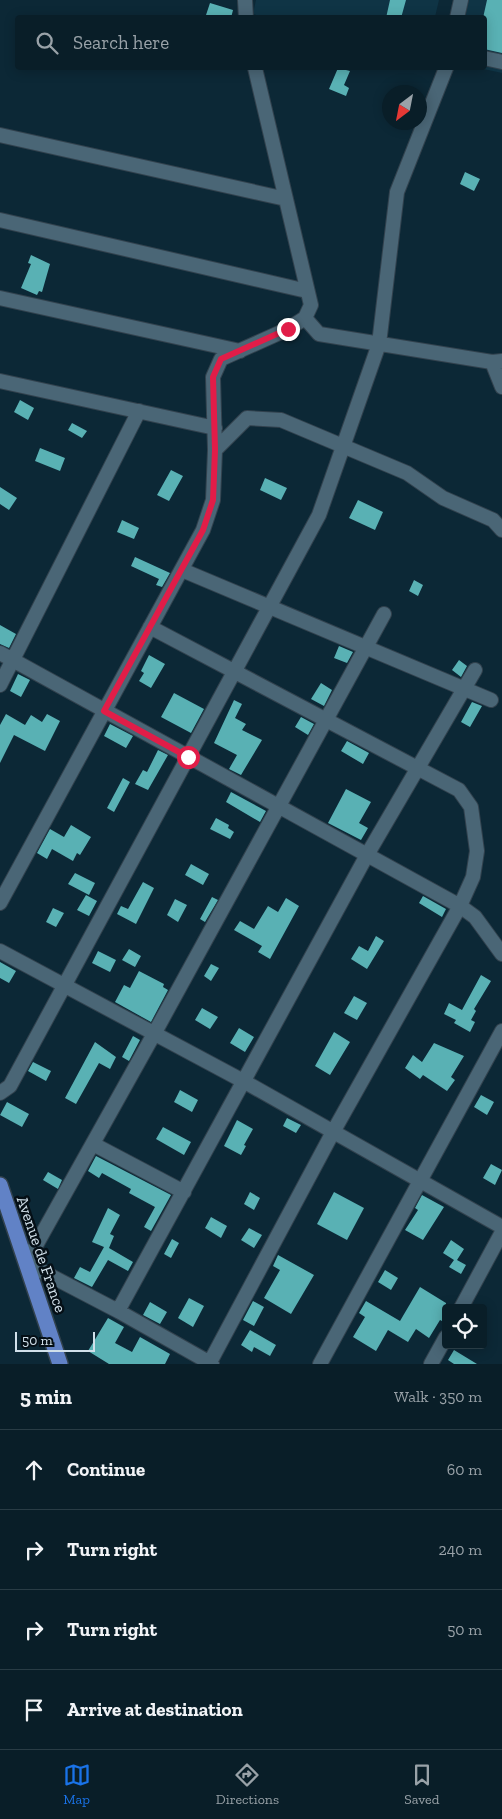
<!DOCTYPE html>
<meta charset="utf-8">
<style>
:root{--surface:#091e28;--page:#172b34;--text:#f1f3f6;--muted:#99a2a8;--line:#293c45;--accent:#1a73e8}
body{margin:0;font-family:"Zilla Slab",serif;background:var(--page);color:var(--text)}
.controls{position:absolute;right:15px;bottom:15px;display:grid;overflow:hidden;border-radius:5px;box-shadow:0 2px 12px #0003}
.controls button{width:45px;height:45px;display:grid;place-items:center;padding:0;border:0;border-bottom:1px solid var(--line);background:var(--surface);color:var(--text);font:25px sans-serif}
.compass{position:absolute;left:382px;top:85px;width:45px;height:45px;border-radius:50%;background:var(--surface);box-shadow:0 2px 12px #0003;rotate:212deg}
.scale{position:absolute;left:15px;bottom:12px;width:80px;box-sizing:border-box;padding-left:5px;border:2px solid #d1e0ea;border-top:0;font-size:14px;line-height:18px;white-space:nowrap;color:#d1e0ea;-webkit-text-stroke:4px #050f16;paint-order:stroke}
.stop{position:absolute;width:15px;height:15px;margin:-11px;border:4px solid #e11d48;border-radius:50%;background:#fff}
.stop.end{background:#e11d48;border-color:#fff;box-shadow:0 1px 5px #0008}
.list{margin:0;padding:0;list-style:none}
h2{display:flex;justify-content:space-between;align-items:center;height:65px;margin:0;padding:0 20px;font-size:21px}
h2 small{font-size:16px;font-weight:400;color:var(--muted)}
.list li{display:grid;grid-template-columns:32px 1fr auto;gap:15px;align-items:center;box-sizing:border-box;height:80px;padding:0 20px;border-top:1px solid var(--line)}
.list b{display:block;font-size:19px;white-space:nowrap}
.list em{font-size:16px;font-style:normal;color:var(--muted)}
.icon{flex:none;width:28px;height:28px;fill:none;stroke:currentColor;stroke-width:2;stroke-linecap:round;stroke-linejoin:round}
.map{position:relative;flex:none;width:502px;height:1364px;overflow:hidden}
.search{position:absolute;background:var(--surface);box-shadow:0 2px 12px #0003;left:15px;right:15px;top:15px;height:55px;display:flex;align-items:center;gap:12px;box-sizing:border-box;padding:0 18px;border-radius:5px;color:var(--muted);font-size:19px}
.sheet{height:385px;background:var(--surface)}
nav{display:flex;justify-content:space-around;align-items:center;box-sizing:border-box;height:70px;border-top:1px solid var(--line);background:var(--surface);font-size:14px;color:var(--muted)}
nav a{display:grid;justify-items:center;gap:2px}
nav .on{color:var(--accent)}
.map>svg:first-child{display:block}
</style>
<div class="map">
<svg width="502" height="1364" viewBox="0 0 502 1364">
<rect width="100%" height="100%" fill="#0c2836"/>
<path fill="#0f3445" d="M256 0H439L435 17 266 18 253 14Z
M469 0H502V73L479 68H484V18H465Z"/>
<path fill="#59b1b4" d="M390 0H406L401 18H386Z
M487 0H502V53L484 49 483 18Z
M210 3 233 10 231 18H205Z
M338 68 350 71 344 85 349 88 346 96 329 89Z
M465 172 480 179 474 191 460 184Z
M31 255 50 264 42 292 39 291 37 295 21 288 31 264 28 263Z
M20 400 34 408 28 420 14 412Z
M72 423 87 431 82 438 68 430Z
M40 448 65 458 60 471 35 461Z
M171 470 183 476 169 501 157 495Z
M265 478 287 488 281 500 260 490Z
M0 487 17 498 9 510 0 504Z
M358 500 383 512 375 530 349 518Z
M122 520 139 528 134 539 117 532Z
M135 557 170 573 162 587 156 585 159 579 131 566Z
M414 580 423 585 418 596 409 591Z
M0 625 16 634 9 648 0 644Z
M339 646 353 652 347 663 334 658Z
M149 655 165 664 151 688 139 681 144 673 141 671Z
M459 660 467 666 461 677 452 670Z
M18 674 30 680 21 697 10 691Z
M321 683 332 690 324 706 311 699Z
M174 693 204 709 191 733 161 717Z
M234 700 242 704 235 718 246 724 242 730 262 740 241 775 229 769 237 755 214 743Z
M472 702 482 706 470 727 461 722Z
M6 714 25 725 31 715 42 722 47 714 60 721 45 751 14 735 0 763V725Z
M301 717 314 724 308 735 295 727Z
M110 724 133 736 126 748 104 736Z
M347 741 369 753 363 764 341 751Z
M158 750 168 755 148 790 135 784 143 770 147 772Z
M123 778 130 782 114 812 107 808Z
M346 789 371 802 359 823 368 828 361 840 328 823Z
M231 792 266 811 260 822 226 802Z
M216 818 229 825 228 828 234 832 230 839 210 829Z
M71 825 91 837 80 855 77 853 73 861 52 849 47 859 37 853 50 829 64 837Z
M191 864 209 874 203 885 185 875Z
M75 873 95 883 89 895 68 884Z
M143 882 154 888 136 924 117 914 121 906 128 909Z
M86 895 97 901 89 916 77 910Z
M423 896 446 909 442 917 419 903Z
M212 897 218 900 205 922 200 919Z
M286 898 299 906 270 959 258 952 262 946 234 930 240 921 254 929 268 906 278 912Z
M175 899 187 905 178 922 167 915Z
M53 908 64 913 56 927 46 922Z
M376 936 384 941 367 969 351 959 359 946 368 951Z
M129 949 141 956 135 967 122 960Z
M98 951 116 960 110 972 92 963Z
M0 962 16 971 9 983 0 978Z
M211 964 219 968 211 981 204 976Z
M139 971 164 984 163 987 168 990 151 1022 115 1002 124 985 130 988Z
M481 975 491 981 474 1009 476 1011 471 1020 475 1022 470 1032 454 1023 456 1020 444 1014 449 1003 462 1010Z
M354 996 367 1003 357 1020 344 1013Z
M202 1008 218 1017 210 1029 195 1020Z
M239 1028 254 1037 245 1052 230 1043Z
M334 1032 350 1042 330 1075 315 1066Z
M133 1036 140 1040 129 1061 122 1057Z
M95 1042 116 1057 110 1069 99 1063 76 1104 65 1098Z
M434 1043 464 1056 451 1077 455 1080 447 1091 423 1075 420 1079 405 1068 413 1055 422 1062Z
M33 1062 51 1071 46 1081 28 1071Z
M180 1090 198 1100 192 1112 174 1102Z
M481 1095 494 1102 487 1115 474 1107Z
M7 1102 29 1114 22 1127 0 1115Z
M287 1118 301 1125 296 1133 283 1126Z
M237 1120 253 1129 244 1145 246 1146 241 1155 224 1146Z
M163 1127 191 1142 184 1155 156 1139Z
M96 1156 171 1195 151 1231 144 1227 155 1207 129 1193 131 1189 102 1173 99 1178 88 1171Z
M491 1164 502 1170 495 1185 483 1178Z
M48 1172 62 1180 58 1189 43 1180Z
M250 1192 260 1198 254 1210 244 1204Z
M334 1192 364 1208 347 1240 317 1224Z
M422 1195 444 1207 423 1240 405 1230 418 1210 415 1208Z
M108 1208 120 1215 110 1234 114 1236 109 1248 133 1262 128 1271 108 1260 92 1287 74 1278 80 1267 90 1272 104 1247 92 1242Z
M211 1217 227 1226 221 1238 205 1228Z
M249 1228 262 1235 254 1248 241 1240Z
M172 1239 179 1243 171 1258 164 1254Z
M451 1240 464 1249 457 1260 466 1265 461 1274 449 1267 454 1260 443 1253Z
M278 1255 314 1275 291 1314 264 1298 280 1270 273 1266Z
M385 1270 398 1278 391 1290 378 1282Z
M420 1287 446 1303V1323L440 1320 429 1338 416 1329 408 1342 388 1330 376 1351 353 1337 365 1317 359 1313 366 1301 400 1321Z
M189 1298 204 1306 193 1327 178 1318Z
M253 1301 264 1307 254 1326 243 1320Z
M150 1302 167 1312 160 1324 143 1315Z
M108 1318 124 1327 115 1343 132 1352 140 1337 170 1354 165 1364H109L88 1351Z
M250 1330 276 1345 270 1356 254 1347 252 1352 241 1345Z
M454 1350 477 1364H454L448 1360Z"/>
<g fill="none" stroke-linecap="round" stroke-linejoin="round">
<g stroke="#32424e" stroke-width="16">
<path id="minor" d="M245 0 246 18
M457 18 461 0
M484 58 502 62
M0 135 286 199
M0 220 307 291
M0 298 240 351
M305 318 319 334 492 362 502 361
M492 362 502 387
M0 381 215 428
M215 450 247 418 281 420 407 473 443 498 493 520 502 530
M182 570 491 700
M150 627 459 790 471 807 477 851 473 877 460 906 333 1132 209 1364
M0 653 460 906 475 917 502 954
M0 685 139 411
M0 903 203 530 213 500 215 450 213 377 221 359 288 329 305 318 311 305 255 68
M0 951 245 1082 502 1227
M0 1093 10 1086 319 515 379 344 397 192 446 68
M93 1144 184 1192
M461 1308 502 1232
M118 1311 367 855 475 670
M212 1364 118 1311 26 1263 154 1034 384 614
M320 1364 502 1031
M431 1364 446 1337"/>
</g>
<g stroke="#32424e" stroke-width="18">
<path id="major" d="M0 1185 60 1364"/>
</g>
<use href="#minor" stroke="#4a6676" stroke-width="14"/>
<use href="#major" stroke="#6182c6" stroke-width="15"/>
</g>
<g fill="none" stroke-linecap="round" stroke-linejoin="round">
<path stroke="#e11d48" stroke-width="6" d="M188 757 104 711 203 530 213 500 215 450 213 377 221 359 288 329"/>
</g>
<g text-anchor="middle" stroke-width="5" stroke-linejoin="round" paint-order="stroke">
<g font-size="16" fill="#d1e0ea" stroke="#050f16">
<text transform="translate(42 1254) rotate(71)" y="6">Avenue de France</text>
</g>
</g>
</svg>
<div class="controls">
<button><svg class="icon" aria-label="locate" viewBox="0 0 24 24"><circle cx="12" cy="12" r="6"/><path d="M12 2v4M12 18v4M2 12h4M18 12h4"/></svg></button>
</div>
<svg class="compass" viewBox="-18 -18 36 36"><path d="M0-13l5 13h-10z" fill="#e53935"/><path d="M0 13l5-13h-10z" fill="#99a2a8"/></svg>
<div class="scale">50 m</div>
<div class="stop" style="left:188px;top:757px"></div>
<div class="stop end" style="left:288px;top:329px"></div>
<div class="search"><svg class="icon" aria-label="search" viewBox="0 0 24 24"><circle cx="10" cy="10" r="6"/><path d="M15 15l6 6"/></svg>Search here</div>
</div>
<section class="sheet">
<h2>5 min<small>Walk · 350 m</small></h2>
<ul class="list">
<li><svg class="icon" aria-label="ahead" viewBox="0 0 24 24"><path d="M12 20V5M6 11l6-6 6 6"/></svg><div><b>Continue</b></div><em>60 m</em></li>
<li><svg class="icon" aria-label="right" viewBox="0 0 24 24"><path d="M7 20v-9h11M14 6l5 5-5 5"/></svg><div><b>Turn right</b></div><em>240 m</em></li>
<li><svg class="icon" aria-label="right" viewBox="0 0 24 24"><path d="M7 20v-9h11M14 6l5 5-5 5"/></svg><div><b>Turn right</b></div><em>50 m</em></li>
<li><svg class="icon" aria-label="arrive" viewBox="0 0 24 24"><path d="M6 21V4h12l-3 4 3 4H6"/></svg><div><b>Arrive at destination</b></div></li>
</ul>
</section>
<nav>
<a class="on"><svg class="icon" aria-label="map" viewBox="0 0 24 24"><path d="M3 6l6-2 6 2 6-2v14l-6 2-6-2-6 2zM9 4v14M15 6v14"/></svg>Map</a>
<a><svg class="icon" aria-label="directions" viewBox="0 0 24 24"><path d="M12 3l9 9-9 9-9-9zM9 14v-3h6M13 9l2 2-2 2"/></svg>Directions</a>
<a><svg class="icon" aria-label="saved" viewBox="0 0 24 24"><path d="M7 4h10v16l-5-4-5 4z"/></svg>Saved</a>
</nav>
